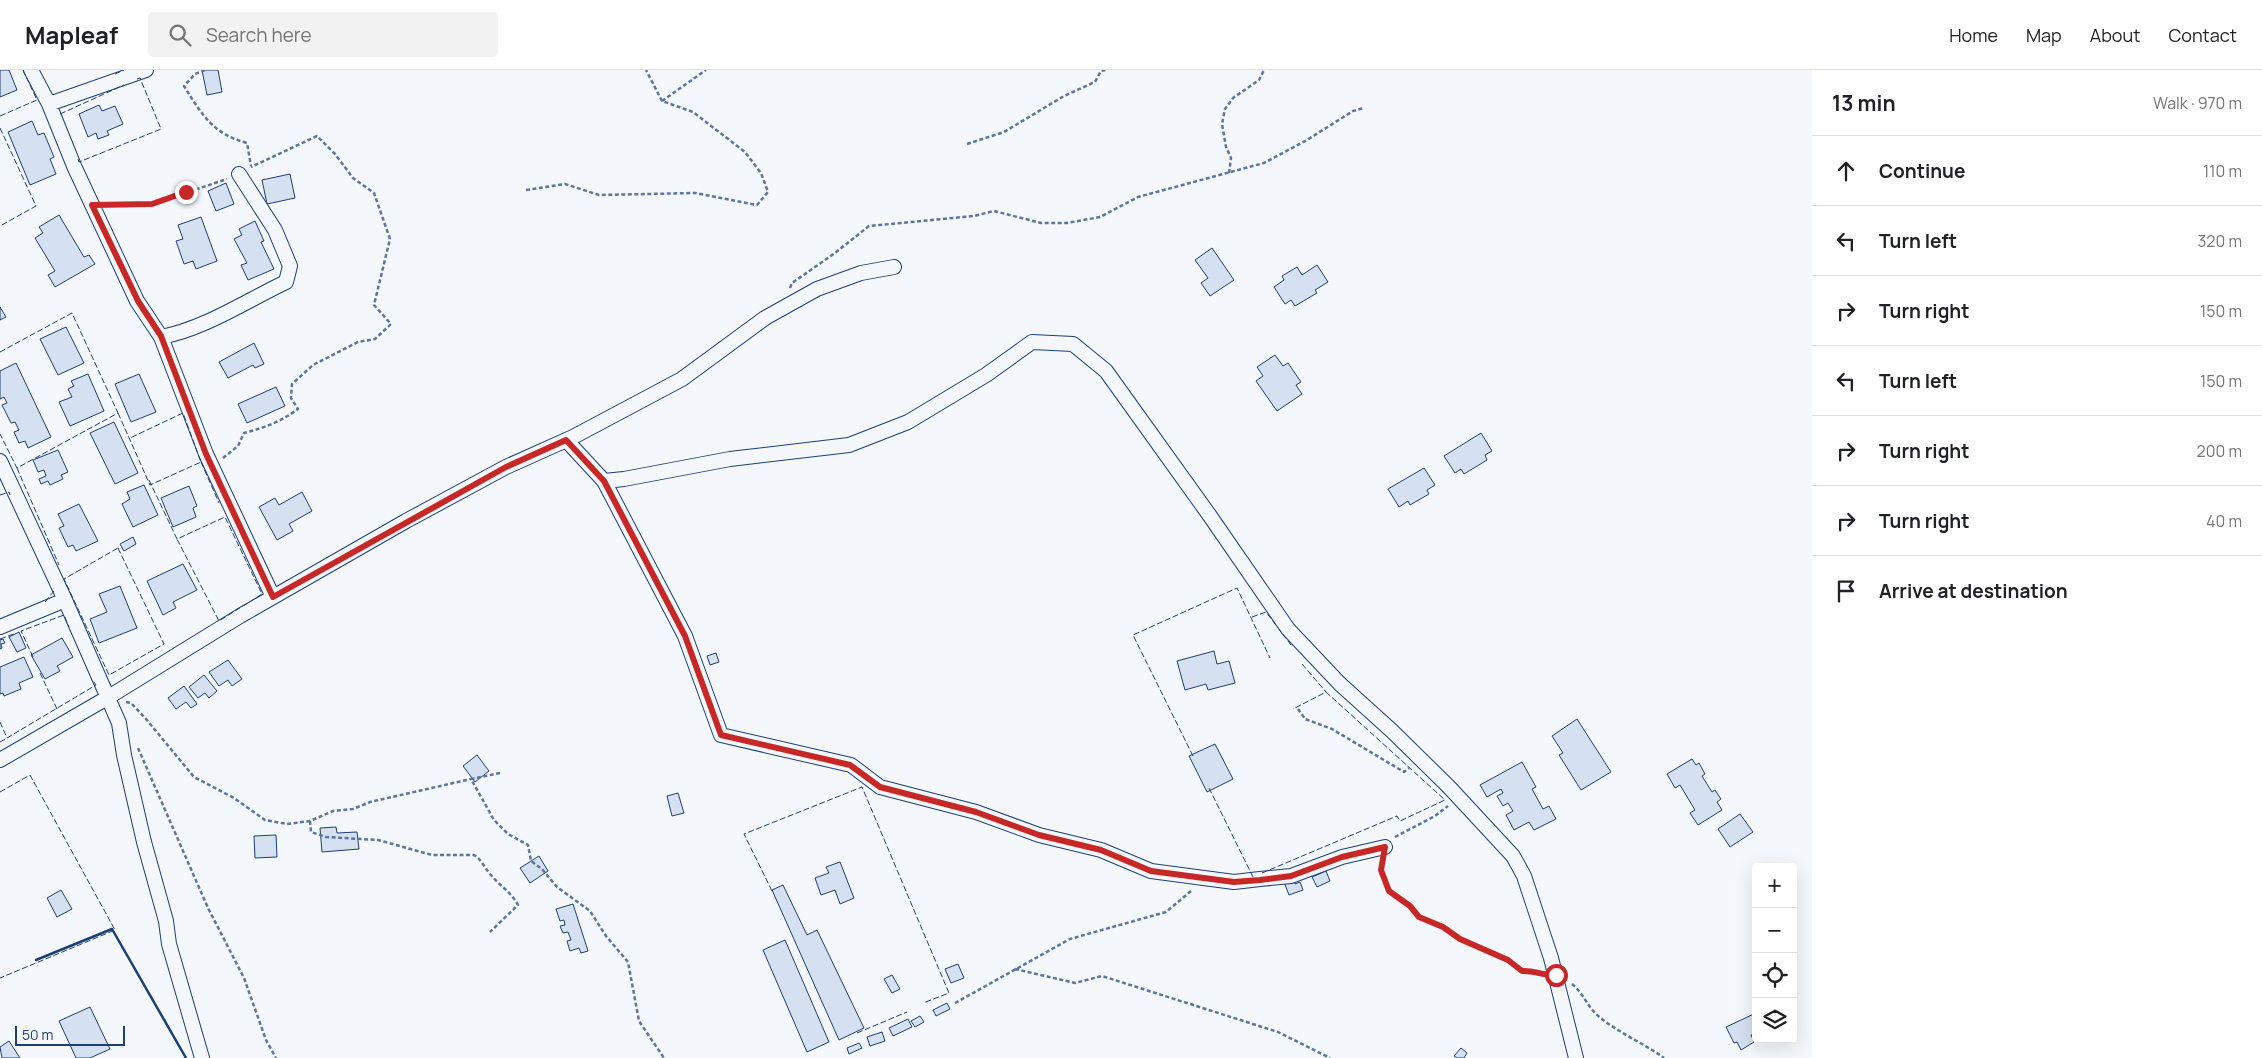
<!DOCTYPE html>
<meta charset="utf-8">
<style>
:root{--surface:#fff;--page:#f2f2f2;--text:#202124;--muted:#757577;--line:#e0e0e0}
body{margin:0;font-family:Manrope,sans-serif;background:var(--page);color:var(--text)}
.controls{position:absolute;right:15px;bottom:15px;display:grid;overflow:hidden;border-radius:5px;box-shadow:0 5px 20px #0002}
.controls button{width:45px;height:45px;display:grid;place-items:center;padding:0;border:0;border-bottom:1px solid var(--line);background:var(--surface);color:var(--text);font:25px sans-serif}
.scale{position:absolute;left:15px;bottom:12px;width:110px;box-sizing:border-box;padding-left:5px;border:2px solid #1d3f73;border-top:0;font-size:14px;line-height:18px;white-space:nowrap;color:#1d3f73;-webkit-text-stroke:4px #f4f7fb;paint-order:stroke}
.stop{position:absolute;width:15px;height:15px;margin:-11px;border:4px solid #c62828;border-radius:50%;background:#fff}
.stop.end{background:#c62828;border-color:#fff;box-shadow:0 1px 5px #0008}
.list{margin:0;padding:0;list-style:none}
h2{display:flex;justify-content:space-between;align-items:center;height:65px;margin:0;padding:0 20px;font-size:21px}
h2 small{font-size:16px;font-weight:400;color:var(--muted)}
.list li{display:grid;grid-template-columns:32px 1fr auto;gap:15px;align-items:center;box-sizing:border-box;height:70px;padding:0 20px;border-top:1px solid var(--line)}
.list b{display:block;font-size:19px;white-space:nowrap}
.list em{font-size:16px;font-style:normal;color:var(--muted)}
.icon{flex:none;width:28px;height:28px;fill:none;stroke:currentColor;stroke-width:2;stroke-linecap:round;stroke-linejoin:round}
.map{position:relative;flex:none;width:1812px;height:988px;overflow:hidden}
header{display:flex;align-items:center;gap:30px;box-sizing:border-box;height:70px;padding:0 25px;background:var(--surface);border-bottom:1px solid var(--line)}
header strong{font-size:24px}
nav{display:flex;gap:28px;margin-inline-start:auto;font-size:18px}
.search{width:350px;height:45px;background:var(--page);display:flex;align-items:center;gap:12px;box-sizing:border-box;padding:0 18px;border-radius:5px;color:var(--muted);font-size:19px}
main{display:flex}
aside{flex:1;background:var(--surface)}
.map>svg:first-child{display:block}
</style>
<header>
<strong>Mapleaf</strong>
<div class="search"><svg class="icon" aria-label="search" viewBox="0 0 24 24"><circle cx="10" cy="10" r="6"/><path d="M15 15l6 6"/></svg>Search here</div>
<nav><a>Home</a><a>Map</a><a>About</a><a>Contact</a></nav>
</header>
<main>
<div class="map">
<svg width="1812" height="988" viewBox="0 0 1812 988">
<rect width="100%" height="100%" fill="#f4f7fb"/>
<path fill="#d5e0f0" stroke="#1d3f73" d="M0 0H9L17 20 0 27Z
M202 0H218L222 22 207 25Z
M99 35 102 41 115 36 123 54 107 61 109 65 98 69 96 63 88 67 79 44Z
M32 51 38 65 44 63 54 87 50 89 56 104 30 115 8 62Z
M290 104 295 128 267 134 262 110Z
M226 113 234 134 216 141 208 121Z
M59 145 84 187 89 185 95 194 55 217 48 205 55 201 35 168 43 163 39 157Z
M201 147 217 191 196 199 193 191 184 194 176 171 183 169 178 155Z
M255 151 264 171 261 172 274 199 248 210 241 195 247 193 234 169 242 165 239 159Z
M1212 178 1234 210 1210 226 1201 213 1208 208 1195 190Z
M1317 195 1328 212 1315 220 1317 223 1295 236 1291 230 1285 234 1274 217 1284 210 1282 206 1297 197 1302 205Z
M0 237 6 247 0 250Z
M66 257 84 293 58 305 40 269Z
M254 273 264 294 255 298 253 295 228 308 219 292Z
M1275 285 1283 296 1288 293 1301 312 1296 315 1302 324 1277 341 1256 311 1263 306 1257 297Z
M16 293 51 367 28 378 25 371 19 373 14 362 19 360 15 352 11 353 2 335 7 333 4 327 0 329V301Z
M88 304 104 341 70 356 59 332 72 327 68 319 74 316 71 311Z
M139 304 156 342 131 352 115 314Z
M276 317 285 336 247 353 238 334Z
M114 352 138 403 115 414 90 363Z
M1481 363 1492 381 1485 385 1487 390 1464 404 1461 399 1455 403 1444 386Z
M58 380 68 402 61 405 63 409 50 415 48 411 41 414 39 409 46 406 44 400 38 402 33 390Z
M1424 398 1435 415 1427 420 1429 424 1410 435 1408 431 1399 437 1388 419Z
M144 415 158 445 133 457 122 434 130 429 127 422Z
M189 416 197 436 193 438 196 447 173 457 161 428Z
M302 422 312 441 289 454 293 461 277 470 259 437 275 428 279 435Z
M79 434 98 471 76 481 73 475 68 477 59 458 64 456 58 444Z
M133 467 136 474 124 481 120 474Z
M183 494 197 520 173 532 176 538 163 545 147 511Z
M120 516 137 558 99 573 90 549 107 542 99 524Z
M19 562 26 578 17 582 9 567Z
M62 568 73 587 57 596 60 601 45 609 31 585Z
M3 569 5 573 1 574 2 578 0 579V570Z
M1214 581 1217 594 1229 591 1235 613 1208 620 1206 614 1185 620 1177 591Z
M716 583 719 592 710 595 707 586Z
M24 587 33 607 19 613 21 619 4 626 3 623 0 624V597Z
M228 590 242 609 232 616 228 610 219 616 209 602Z
M204 605 217 621 209 628 205 623 198 628 189 617Z
M184 616 197 634 191 638 186 632 176 639 168 628Z
M1577 649 1611 702 1581 720 1559 685 1563 683 1552 666Z
M1215 674 1233 709 1207 722 1189 686Z
M477 685 489 701 475 712 463 696Z
M1692 689 1696 695 1699 693 1705 704 1702 706 1712 722 1715 720 1721 729 1717 732 1722 740 1698 755 1690 743 1695 740 1680 715 1675 718 1667 704Z
M1522 692 1536 717 1532 719 1543 739 1549 736 1556 749 1534 760 1529 752 1514 760 1506 745 1513 741 1508 733 1503 736 1497 726 1503 723 1501 719 1487 727 1480 715Z
M678 723 684 743 672 746 667 726Z
M1740 744 1753 762 1730 777 1718 759Z
M336 757 337 763 357 762 359 779 322 782 320 758Z
M276 765 277 787 255 788 254 766Z
M539 786 548 801 530 813 520 798Z
M840 792 854 828 840 834 835 820 821 825 815 808 829 803 826 797Z
M1326 801 1330 811 1317 817 1312 807Z
M1293 809 1295 814 1300 812 1303 820 1289 825 1284 812Z
M783 815 807 865 817 860 864 958 839 970 772 820Z
M61 820 72 839 57 847 47 828Z
M573 834 588 881 581 883 579 878 570 881 567 871 571 870 568 862 563 863 560 856 565 855 564 850 560 851 556 839Z
M785 870 829 972 807 982 763 880Z
M958 894 964 908 951 913 945 899Z
M892 905 900 919 892 923 884 909Z
M947 933 950 939 936 946 933 940Z
M90 937 110 979 90 988H76L59 951Z
M1756 943V959L1754 960 1756 963 1751 965 1754 972 1741 980 1737 972 1734 973 1726 957Z
M920 946 924 952 915 957 911 951Z
M908 949 912 957 893 966 889 958Z
M882 962 885 971 870 976 867 967Z
M9 971 20 988H2L0 977Z
M859 973 862 978 849 984 847 978Z
M1461 978 1467 983 1464 988H1457L1454 986Z"/>
<g fill="none" stroke-linecap="round" stroke-linejoin="round">
<g stroke="#1d3f73" stroke-width="16">
<path id="minor" d="M31 0 49 34 74 96 137 231 161 267 206 384 273 527
M49 34 146 0
M161 267C204 259 246 231 286 212L290 196 275 160 239 104
M566 370 604 411 685 566 721 665 851 695 880 717 976 742 1039 765 1101 780 1151 801 1234 812 1260 809 1291 806 1342 787 1385 777
M0 391 65 530 119 653 124 685 144 772 166 851 169 874 202 988
M604 411 624 409 730 389 849 375 908 352 986 305 1032 272 1073 274 1106 301 1210 446 1288 559 1340 614 1392 661 1449 717 1513 786 1524 806 1551 888 1576 988
M0 557 65 530
M0 690 107 628 240 546 406 451 506 397 573 367 682 309 765 248 817 219 861 203 894 197"/>
</g>
<path stroke="#5e769c" stroke-width="2.5" stroke-dasharray="4 2.5" stroke-linecap="butt" d="M205 0 195 4 184 16C202 45 213 64 247 73L251 96
M662 31 706 0
M967 74 1004 62 1064 26 1095 12 1101 1 1106 0
M1229 103 1231 88 1226 77 1222 54 1225 39 1233 28 1259 10 1264 0
M526 120 565 114 599 125 695 123 757 135 768 122 761 103 745 82 693 42 662 31 646 0
M107 135 152 134 227 109
M790 218 792 213 835 183 869 156 974 146 994 141 1041 153H1067L1100 147 1138 127 1264 93 1307 70 1353 41 1364 38
M223 388 238 376 244 363C264 358 282 351 298 339L291 328 292 314 313 295 358 272 375 269 391 254 374 235 390 169 374 123 353 108 335 84 317 66 251 97
M126 632 131 633 146 649 194 707 234 728 265 750 287 754 310 751 333 741 353 739 370 732 471 709
M1298 639 1305 649 1332 659 1404 702 1409 698
M138 678 208 838 244 908 266 970 276 988
M500 703 471 709 494 750 508 764 528 775 531 791 542 799 557 817 590 841 606 866 628 892 639 951 664 988
M310 751 311 762 326 767 378 770 432 785H474C482 790 484 797 490 804 499 815 511 822 518 835L490 862
M1395 767 1435 746 1448 736
M1382 792 1381 805 1389 821 1410 836 1419 847 1443 857 1460 869 1508 890 1522 901 1534 900 1540 903
M1015 899 1075 913 1102 906 1278 962 1330 988
M1572 914C1582 922 1587 935 1596 944 1616 962 1642 972 1664 988
M955 933 1070 869 1166 842 1191 821"/>
<use href="#minor" stroke="#f4f7fb" stroke-width="14"/>
<path stroke="#1d3f73" stroke-width="1" stroke-dasharray="6 2.5" stroke-linecap="butt" d="M115 4 124 0
M60 44 124 15
M0 46 37 30 23 0
M0 58 36 136 0 156
M78 89 79 92 161 59 140 8 137 9
M0 282 72 243 118 343 17 398 0 364
M118 343 150 415 201 392 183 343 130 368
M201 392 219 433
M17 398 59 495
M149 410 177 469 225 447 262 524 219 551 177 469
M0 425 9 422 10 425
M118 478 164 574 109 605 64 509Z
M45 532 54 521 53 518
M1252 547 1266 542 1291 575
M0 569 14 564
M33 587 21 561 64 545 69 557
M1302 594 1326 622
M40 603 57 639
M0 652 7 668 96 615 94 612
M0 672 7 668
M1193 686 1133 565 1237 518 1270 588
M1209 718 1253 807
M0 722 30 705 115 860 0 908
M1262 803 1397 746 1400 751 1445 730 1326 622 1293 639
M772 821 744 764 862 717 949 923 923 933
M857 963 907 942"/>
<path stroke="#1d3f73" stroke-width="2.5" d="M36 890 112 859 186 988"/>
</g>
<g fill="none" stroke-linecap="round" stroke-linejoin="round">
<path stroke="#c62828" stroke-width="6" d="M186 122 152 134 92 135 138 231 161 266 206 384 273 527 506 397 566 370 604 411 685 566 721 665 850 695 880 717 976 742 1039 765 1101 780 1151 801 1234 812 1260 810 1291 806 1342 787 1385 777 1381 800 1389 821 1410 836 1419 847 1443 857 1460 869 1508 890 1522 901C1534 900 1543 906 1556 905"/>
</g>
</svg>
<div class="controls">
<button>+</button>
<button>−</button>
<button><svg class="icon" aria-label="locate" viewBox="0 0 24 24"><circle cx="12" cy="12" r="6"/><path d="M12 2v4M12 18v4M2 12h4M18 12h4"/></svg></button>
<button><svg class="icon" aria-label="layers" viewBox="0 0 24 24"><path d="M12 4l9 5-9 5-9-5zM3 14l9 5 9-5"/></svg></button>
</div>
<div class="scale">50 m</div>
<div class="stop" style="left:1556px;top:905px"></div>
<div class="stop end" style="left:186px;top:122px"></div>
</div>
<aside>
<h2>13 min<small>Walk · 970 m</small></h2>
<ul class="list">
<li><svg class="icon" aria-label="ahead" viewBox="0 0 24 24"><path d="M12 20V5M6 11l6-6 6 6"/></svg><div><b>Continue</b></div><em>110 m</em></li>
<li><svg class="icon" aria-label="left" viewBox="0 0 24 24"><path d="M17 20v-9H6M10 6l-5 5 5 5"/></svg><div><b>Turn left</b></div><em>320 m</em></li>
<li><svg class="icon" aria-label="right" viewBox="0 0 24 24"><path d="M7 20v-9h11M14 6l5 5-5 5"/></svg><div><b>Turn right</b></div><em>150 m</em></li>
<li><svg class="icon" aria-label="left" viewBox="0 0 24 24"><path d="M17 20v-9H6M10 6l-5 5 5 5"/></svg><div><b>Turn left</b></div><em>150 m</em></li>
<li><svg class="icon" aria-label="right" viewBox="0 0 24 24"><path d="M7 20v-9h11M14 6l5 5-5 5"/></svg><div><b>Turn right</b></div><em>200 m</em></li>
<li><svg class="icon" aria-label="right" viewBox="0 0 24 24"><path d="M7 20v-9h11M14 6l5 5-5 5"/></svg><div><b>Turn right</b></div><em>40 m</em></li>
<li><svg class="icon" aria-label="arrive" viewBox="0 0 24 24"><path d="M6 21V4h12l-3 4 3 4H6"/></svg><div><b>Arrive at destination</b></div></li>
</ul>
</aside>
</main>
